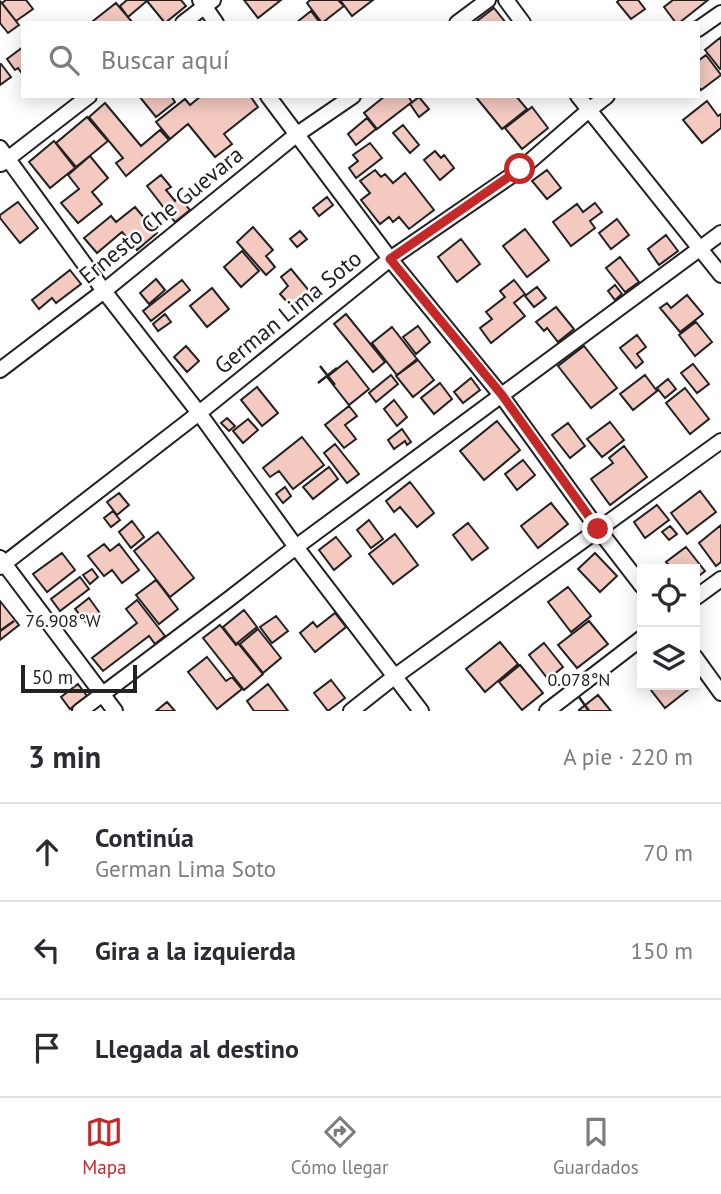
<!DOCTYPE html>
<html lang="es">
<meta charset="utf-8">
<style>
:root{--surface:#fff;--page:#f2f2f3;--text:#2b2b33;--muted:#7c7c81;--line:#e1e1e2;--accent:#c62828}
body{margin:0;font-family:"PT Sans",sans-serif;background:var(--page);color:var(--text)}
.controls{position:absolute;right:21px;bottom:21px;display:grid;overflow:hidden;border-radius:0px;box-shadow:0 4px 18px #0003}
.controls button{width:63px;height:63px;display:grid;place-items:center;padding:0;border:0;border-bottom:2px solid var(--line);background:var(--surface);color:var(--text);font:35px sans-serif}
.scale{position:absolute;left:21px;bottom:18px;width:116px;box-sizing:border-box;padding-left:7px;border:4px solid #222;border-top:0;font-size:19px;line-height:24px;white-space:nowrap;color:#222;-webkit-text-stroke:5px #fff;paint-order:stroke}
.stop{position:absolute;width:21px;height:21px;margin:-16px;border:5px solid #c62828;border-radius:50%;background:#fff}
.stop.end{background:#c62828;border-color:#fff;box-shadow:0 2px 7px #0008}
.list{margin:0;padding:0;list-style:none}
h2{display:flex;justify-content:space-between;align-items:center;height:91px;margin:0;padding:0 28px;font-size:30px}
h2 small{font-size:23px;font-weight:400;color:var(--muted)}
.list li{display:grid;grid-template-columns:46px 1fr auto;gap:21px;align-items:center;box-sizing:border-box;height:98px;padding:0 28px;border-top:2px solid var(--line)}
.list b{display:block;font-size:26px;white-space:nowrap}
.list p{margin:0;font-size:23px;white-space:nowrap;color:var(--muted)}
.list em{font-size:23px;font-style:normal;color:var(--muted)}
.icon{flex:none;width:38px;height:38px;fill:none;stroke:currentColor;stroke-width:2;stroke-linecap:round;stroke-linejoin:round}
.map{position:relative;flex:none;width:721px;height:711px;overflow:hidden}
.search{position:absolute;background:var(--surface);box-shadow:0 4px 18px #0003;left:21px;right:21px;top:21px;height:77px;display:flex;align-items:center;gap:18px;box-sizing:border-box;padding:0 24px;border-radius:0px;color:var(--muted);font-size:26px}
.sheet{height:385px;background:var(--surface)}
nav{display:flex;justify-content:space-around;align-items:center;box-sizing:border-box;height:98px;border-top:2px solid var(--line);background:var(--surface);font-size:19px;color:var(--muted)}
nav a{display:grid;justify-items:center;gap:4px}
nav .on{color:var(--accent)}
.map>svg:first-child{display:block}
</style>
<div class="map">
<svg width="721" height="711" viewBox="0 0 721 711">
<rect width="100%" height="100%" fill="#fff"/>
<path fill="#f3c9c0" stroke="#222" stroke-width="2" d="M6 0H26L33 9 16 21 2 3Z
M127 0H148L128 17 120 6Z
M149 0H181L186 6 165 23 147 1Z
M244 0H281L258 18Z
M310 0H338L344 6 322 23 307 3Z
M340 0H373L352 16Z
M619 0H638L645 9 631 19 617 2Z
M673 0H708L679 23H676L664 7Z
M0 1 19 25 8 33 0 23Z
M116 3 133 23H94L93 21Z
M494 8 506 23H479L477 21Z
M311 11 320 23H296Z
M721 37V68L720 69 705 50Z
M23 47V75L18 68 15 70 7 59Z
M706 55 721 75 701 90 698 86V61Z
M1 64 11 77 0 85V65Z
M139 96H171L175 102 156 117Z
M201 96H250L258 107 224 134 232 144 215 157 188 124 170 139 156 122 185 99 190 105Z
M385 96H408L412 102 377 129 364 113Z
M475 96H516L527 109 502 129Z
M419 97 429 109 419 117 410 104Z
M707 101 718 116 721 114V128L702 143 683 120Z
M105 103 141 146 160 130 169 140 126 176 116 163 123 158 89 117Z
M532 107 548 128 522 149 505 128Z
M87 117 108 141 76 167 56 143Z
M367 118 376 129 356 145 348 134Z
M403 125 419 145 410 153 393 133Z
M54 141 75 168 50 188 29 162Z
M370 143 382 158 356 178 349 168 358 161 353 155Z
M435 151 441 158 444 155 454 168 440 180 424 160Z
M90 156 108 178 92 192 102 204 78 223 61 203 79 189 68 175Z
M375 170 381 177 385 174 393 183 405 173 434 210 409 229 399 217 393 222 389 217 380 224 361 200 370 193 360 181Z
M547 170 561 188 547 199 532 181Z
M161 175 171 187 166 190 175 201 179 197 190 210 175 222 147 186Z
M327 197 333 205 319 216 313 208Z
M18 202 38 228 20 243 0 218V215Z
M595 203 602 212 590 221 595 228 571 246 553 222 577 204 583 212Z
M135 207 157 233 137 250 122 232 97 253 84 238 111 216 116 222Z
M617 219 629 235 611 249 599 233Z
M253 227 273 250 266 256 275 267 266 275 237 242Z
M525 229 549 260 527 277 503 246Z
M300 231 307 239 297 247 290 239Z
M666 235 678 251 659 265 648 249Z
M461 239 480 264 457 282 438 257Z
M242 251 259 271 241 287 224 267Z
M620 257 639 282 625 292 606 268Z
M291 269 316 299 298 314 280 294 288 286 281 277Z
M70 270 81 284 56 303 52 298 39 309 32 300Z
M156 279 165 290 149 304 140 293Z
M182 280 190 290 151 321 143 311Z
M514 280 525 294 514 303 525 316 491 343 480 328 492 319 486 312 505 297 500 291Z
M615 285 622 294 615 300 608 291Z
M537 287 546 298 534 307 525 296Z
M212 288 229 309 207 327 190 306Z
M687 295 703 314 680 332 660 308 667 303 671 308Z
M556 307 574 329 558 342 547 328 544 331 536 322Z
M165 314 171 322 158 331 153 324Z
M346 314 385 362 373 372 334 324Z
M696 322 712 342 695 356 679 335Z
M418 326 430 342 416 354 403 337Z
M392 327 417 359 397 375 372 343Z
M637 335 646 347 637 354 643 362 636 368 620 348Z
M186 346 199 361 187 372 174 357Z
M584 346 617 388 591 408 558 366Z
M418 360 434 380 413 397 396 376Z
M347 361 369 389 349 405 327 377Z
M693 364 709 384 697 393 681 373Z
M391 375 398 384 376 402 369 393Z
M645 375 657 391 633 410 620 394Z
M471 378 480 390 463 403 454 392Z
M668 379 676 389 665 398 657 388Z
M440 383 452 399 434 414 421 398Z
M257 387 278 413 262 426 241 400Z
M685 388 709 419 690 434 666 403Z
M394 400 407 417 397 426 384 409Z
M349 406 357 416 345 425 356 439 344 448 325 425Z
M227 418 235 426 229 431 221 423Z
M248 419 258 430 243 443 233 431Z
M497 421 520 450 484 480 460 451Z
M610 422 624 440 602 457 587 439Z
M568 423 585 446 570 458 552 435Z
M402 429 411 442 407 445 405 441 394 449 388 440Z
M302 437 324 465 293 489 279 471 270 477 263 468Z
M335 444 359 474 347 483 324 453Z
M624 446 647 477 610 505 591 479 613 463 609 458Z
M523 460 535 475 517 490 505 474Z
M329 467 338 479 313 499 303 487Z
M410 482 434 513 417 527 400 507 394 512 386 501Z
M285 487 291 496 283 503 276 494Z
M700 491 716 512 687 534 671 513Z
M119 493 129 505 117 515 107 502Z
M551 503 568 524 538 548 521 526Z
M657 505 669 520 645 538 634 522Z
M113 511 120 520 111 527 104 518Z
M369 520 383 539 371 548 357 530Z
M132 521 144 537 131 548 119 532Z
M468 523 488 548 472 560 453 535Z
M721 525V562L716 566 699 543Z
M670 526 677 534 669 540 662 532Z
M158 532 194 578 170 597 134 551Z
M395 534 418 565 393 584 369 554Z
M336 537 351 556 334 570 319 550Z
M104 544 110 551 119 544 139 570 122 583 112 570 104 576 88 556Z
M686 547 705 571 695 579V569H672L666 562Z
M62 553 75 570 47 592 33 574Z
M595 553 617 576 600 592 578 569Z
M92 569 98 577 90 584 83 575Z
M80 577 89 589 60 611 51 599Z
M156 580 178 609 159 624 136 595Z
M568 587 591 616 571 632 548 602Z
M89 598 102 616 89 626 75 609Z
M137 600 165 636 155 644 149 636 103 671 92 658 137 623 126 609Z
M0 601 19 625 0 640Z
M244 610 257 627 236 644 223 627Z
M335 613 346 627 315 652 300 633 313 622 317 627Z
M276 616 288 631 272 643 260 627Z
M589 621 608 644 577 668 558 645Z
M220 625 236 645 238 643 263 674 244 690 203 638Z
M258 629 281 658 263 673 240 644Z
M500 642 518 664 485 692 466 669Z
M544 643 563 667 548 679 529 655Z
M207 657 226 681 232 677 242 689 217 709 188 672Z
M520 665 543 693 522 710 499 682Z
M331 680 345 698 328 711 314 693Z
M78 684 87 696 70 709 61 697Z
M268 684 288 711H254L247 701Z
M647 685H694L665 708Z
M598 695 611 711H579V710Z
M167 702 175 711H156Z"/>
<g fill="none" stroke-linecap="round" stroke-linejoin="round">
<g stroke="#222" stroke-width="18">
<path id="street" d="M200 0 216 23
M506 0 523 23
M183 23 213 0
M457 23 488 0
M698 29 721 13
M268 96 390 259 501 395 598 529 642 586
M578 96 721 275
M0 148 104 291 199 413 296 547 421 711
M1 164 89 96
M0 370 104 291 296 135 353 96
M0 558 115 711
M0 567 199 413 390 259 521 169 589 110 607 96
M695 598 721 579
M695 657 721 693
M80 711 229 599 296 547 721 233
M351 711 394 677 721 441
M547 711 642 638"/>
</g>
<use href="#street" stroke="#fff" stroke-width="14"/>
</g>
<g fill="none" stroke-linecap="round" stroke-linejoin="round">
<path stroke="#c62828" stroke-width="9" d="M520 169 390 259 502 395 598 529"/>
</g>
<path fill="none" stroke="#222" stroke-width="2.5" d="M320 366 335 385M318 383 337 368M0 631 14 621M579 697 589 711"/>
<g text-anchor="middle" stroke-width="5" stroke-linejoin="round" paint-order="stroke">
<g font-size="23" fill="#222" stroke="#fff">
<text transform="translate(161 215) rotate(-39)" y="8">Ernesto Che Guevara</text>
<text transform="translate(288 312) rotate(-39)" y="8">German Lima Soto</text>
</g>
</g>
<g font-size="18" text-anchor="middle" fill="#222" stroke="#fff" stroke-width="5" stroke-linejoin="round" paint-order="stroke">
<text x="63" y="627">76.908°W</text>
<text x="579" y="686">0.078°N</text>
</g>
</svg>
<div class="controls">
<button><svg class="icon" aria-label="locate" viewBox="0 0 24 24"><circle cx="12" cy="12" r="6"/><path d="M12 2v4M12 18v4M2 12h4M18 12h4"/></svg></button>
<button><svg class="icon" aria-label="layers" viewBox="0 0 24 24"><path d="M12 4l9 5-9 5-9-5zM3 14l9 5 9-5"/></svg></button>
</div>
<div class="scale">50 m</div>
<div class="stop" style="left:520px;top:169px"></div>
<div class="stop end" style="left:598px;top:529px"></div>
<div class="search"><svg class="icon" aria-label="search" viewBox="0 0 24 24"><circle cx="10" cy="10" r="6"/><path d="M15 15l6 6"/></svg>Buscar aquí</div>
</div>
<section class="sheet">
<h2>3 min<small>A pie · 220 m</small></h2>
<ul class="list">
<li><svg class="icon" aria-label="ahead" viewBox="0 0 24 24"><path d="M12 20V5M6 11l6-6 6 6"/></svg><div><b>Continúa</b><p>German Lima Soto</p></div><em>70 m</em></li>
<li><svg class="icon" aria-label="left" viewBox="0 0 24 24"><path d="M17 20v-9H6M10 6l-5 5 5 5"/></svg><div><b>Gira a la izquierda</b></div><em>150 m</em></li>
<li><svg class="icon" aria-label="arrive" viewBox="0 0 24 24"><path d="M6 21V4h12l-3 4 3 4H6"/></svg><div><b>Llegada al destino</b></div></li>
</ul>
</section>
<nav>
<a class="on"><svg class="icon" aria-label="map" viewBox="0 0 24 24"><path d="M3 6l6-2 6 2 6-2v14l-6 2-6-2-6 2zM9 4v14M15 6v14"/></svg>Mapa</a>
<a><svg class="icon" aria-label="directions" viewBox="0 0 24 24"><path d="M12 3l9 9-9 9-9-9zM9 14v-3h6M13 9l2 2-2 2"/></svg>Cómo llegar</a>
<a><svg class="icon" aria-label="saved" viewBox="0 0 24 24"><path d="M7 4h10v16l-5-4-5 4z"/></svg>Guardados</a>
</nav>
